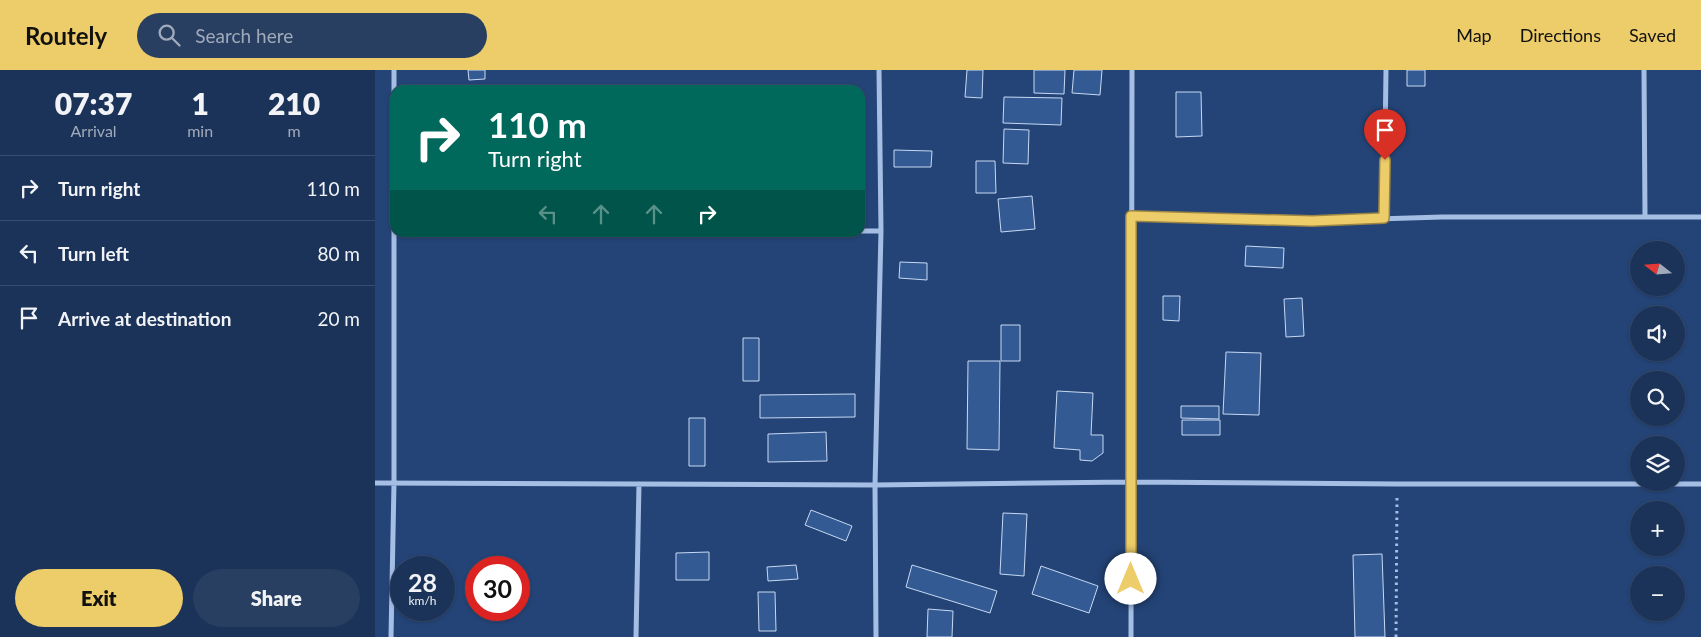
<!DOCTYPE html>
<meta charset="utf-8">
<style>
:root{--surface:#1b3359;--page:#283f62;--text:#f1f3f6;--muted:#a0aaba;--line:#394e6f;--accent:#edcd69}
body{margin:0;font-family:Lato,sans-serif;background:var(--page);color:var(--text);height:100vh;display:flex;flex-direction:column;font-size:19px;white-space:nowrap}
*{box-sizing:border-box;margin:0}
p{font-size:16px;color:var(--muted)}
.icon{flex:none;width:28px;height:28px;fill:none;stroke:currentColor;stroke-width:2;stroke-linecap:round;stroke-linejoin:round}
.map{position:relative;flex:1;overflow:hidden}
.panel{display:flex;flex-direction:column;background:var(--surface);width:375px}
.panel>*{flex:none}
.top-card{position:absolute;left:15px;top:15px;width:475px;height:152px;border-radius:15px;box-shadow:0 1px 4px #0004,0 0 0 1px var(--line);background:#00695c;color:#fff;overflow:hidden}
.needle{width:32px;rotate:287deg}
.controls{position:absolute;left:1255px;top:171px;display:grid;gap:10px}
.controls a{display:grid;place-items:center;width:55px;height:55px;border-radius:50%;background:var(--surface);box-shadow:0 1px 4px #0004,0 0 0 1px var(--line);font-size:25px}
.speed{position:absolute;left:15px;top:486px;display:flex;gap:10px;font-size:25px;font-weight:700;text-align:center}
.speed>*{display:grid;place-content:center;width:65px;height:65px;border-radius:50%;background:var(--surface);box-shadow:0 1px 4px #0004,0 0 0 1px var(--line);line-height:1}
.speed small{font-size:12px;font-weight:400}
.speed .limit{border:8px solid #d22;background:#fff;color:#111}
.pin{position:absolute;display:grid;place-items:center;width:42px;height:42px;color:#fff;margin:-51px -21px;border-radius:50% 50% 50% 0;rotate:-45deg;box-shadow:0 0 5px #0007}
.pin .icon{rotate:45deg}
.me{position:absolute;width:55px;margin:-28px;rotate:0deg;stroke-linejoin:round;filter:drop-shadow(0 0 4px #0008)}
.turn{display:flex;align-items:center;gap:18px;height:105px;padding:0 15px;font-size:22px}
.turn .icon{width:65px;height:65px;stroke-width:2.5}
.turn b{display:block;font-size:35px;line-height:42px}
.lanes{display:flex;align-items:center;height:48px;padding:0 15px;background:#0003;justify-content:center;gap:25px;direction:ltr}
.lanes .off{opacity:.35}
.eta{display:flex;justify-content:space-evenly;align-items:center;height:85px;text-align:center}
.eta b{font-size:30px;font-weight:800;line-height:35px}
.button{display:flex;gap:10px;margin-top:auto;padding:10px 15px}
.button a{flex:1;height:58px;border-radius:30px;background:var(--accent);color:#111;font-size:20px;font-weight:800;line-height:58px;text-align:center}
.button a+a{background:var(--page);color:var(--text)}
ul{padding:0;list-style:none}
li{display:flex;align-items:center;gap:15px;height:65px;padding:0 15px;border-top:1px solid var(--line)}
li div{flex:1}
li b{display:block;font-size:19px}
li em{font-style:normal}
header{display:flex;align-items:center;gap:30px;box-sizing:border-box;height:70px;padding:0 25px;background:var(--accent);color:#111}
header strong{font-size:24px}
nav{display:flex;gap:28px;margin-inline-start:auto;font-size:18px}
.search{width:350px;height:45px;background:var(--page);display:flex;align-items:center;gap:12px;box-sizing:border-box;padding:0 18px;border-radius:28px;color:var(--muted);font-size:19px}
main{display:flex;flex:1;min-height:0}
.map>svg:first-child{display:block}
</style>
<header>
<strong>Routely</strong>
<div class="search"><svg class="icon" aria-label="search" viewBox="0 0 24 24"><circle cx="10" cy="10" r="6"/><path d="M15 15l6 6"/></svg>Search here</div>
<nav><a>Map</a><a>Directions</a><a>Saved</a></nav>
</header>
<main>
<section class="panel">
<div class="eta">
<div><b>07:37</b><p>Arrival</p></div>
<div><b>1</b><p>min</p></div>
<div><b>210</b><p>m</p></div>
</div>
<ul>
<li><svg class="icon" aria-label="right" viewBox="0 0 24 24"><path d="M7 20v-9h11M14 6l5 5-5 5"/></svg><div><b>Turn right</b></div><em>110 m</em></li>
<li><svg class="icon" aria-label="left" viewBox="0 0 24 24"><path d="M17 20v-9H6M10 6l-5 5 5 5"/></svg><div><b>Turn left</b></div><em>80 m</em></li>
<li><svg class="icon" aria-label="arrive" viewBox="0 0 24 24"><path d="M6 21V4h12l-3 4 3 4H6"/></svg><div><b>Arrive at destination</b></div><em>20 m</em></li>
</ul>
<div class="button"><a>Exit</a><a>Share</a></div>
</section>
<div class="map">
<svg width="1326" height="567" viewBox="0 0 1326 567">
<rect width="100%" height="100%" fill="#244477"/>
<path fill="#345a94" stroke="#c7d9f3" d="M93 0H110V9L94 10Z
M592 0H608L607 28 590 27Z
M659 0H690L689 24 659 23Z
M699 0H727L725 25 697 23Z
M1032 0H1050V16H1032Z
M801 22H826L827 66 801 67Z
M629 27 687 28 686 55 628 53Z
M629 59 654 60 653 94 628 93Z
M519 80 557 81 556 97H519Z
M601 91H620L621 123H601Z
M657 126 660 159 626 162 623 129Z
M871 176 909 178 908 198 870 196Z
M525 192 552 193V210L524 208Z
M788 226H805L804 251 788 250Z
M927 228 929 266 911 267 909 229Z
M626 255H645V291H626Z
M368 268H384V311H368Z
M851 282 886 283 884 345 848 344Z
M593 291H625L624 380 592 379Z
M682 321 718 323 716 365H728V383L717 391 705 390V380L679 378Z
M480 324V347L385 348V325Z
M806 336H844V349L806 348Z
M314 348H330V396H314Z
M807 350H845V365H807Z
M451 362 452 391 393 392V364Z
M436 440 477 456 471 471 430 455Z
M628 443 652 444 649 506 625 504Z
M334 482V510H301V483Z
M1007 484 1010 567H980L978 485Z
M421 495 423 509 393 511 392 497Z
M537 495 622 521 615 543 531 517Z
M666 496 723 516 714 543 657 524Z
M383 522H400L401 561H384Z
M553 539 578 541 577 567H552Z"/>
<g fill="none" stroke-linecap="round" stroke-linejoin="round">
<path stroke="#a5bee3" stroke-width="3" stroke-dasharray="2.5 4" stroke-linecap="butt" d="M1021 567 1022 427"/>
<path stroke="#a5bee3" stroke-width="5" d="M1269 0 1270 146
M756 146 937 151 1067 147H1326
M1009 148 1011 0
M485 161H506
M0 413 500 415 756 412 1022 414H1326
M16 567 19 413V0
M261 567 264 414
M501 567 500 415 506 161 504 0
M756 567 757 0"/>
</g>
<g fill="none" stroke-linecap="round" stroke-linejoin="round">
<defs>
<path id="route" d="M756 509V146L937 151 1009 148 1010 90"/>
</defs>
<use href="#route" stroke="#9a8544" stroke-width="12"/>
<use href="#route" stroke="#edcd69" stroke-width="9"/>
</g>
</svg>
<div class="controls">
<a><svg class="needle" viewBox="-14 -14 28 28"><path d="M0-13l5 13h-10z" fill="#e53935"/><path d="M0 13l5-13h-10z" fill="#a0aaba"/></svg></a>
<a><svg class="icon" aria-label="sound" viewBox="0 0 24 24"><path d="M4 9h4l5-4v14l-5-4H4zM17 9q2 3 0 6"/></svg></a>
<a><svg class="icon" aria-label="search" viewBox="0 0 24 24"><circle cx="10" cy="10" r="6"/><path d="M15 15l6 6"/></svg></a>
<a><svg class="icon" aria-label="layers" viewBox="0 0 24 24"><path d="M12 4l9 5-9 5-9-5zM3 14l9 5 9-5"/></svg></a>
<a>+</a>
<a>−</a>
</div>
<div class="speed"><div>28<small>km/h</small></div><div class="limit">30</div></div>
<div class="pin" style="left:1010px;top:90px;background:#d93025"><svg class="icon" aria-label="arrive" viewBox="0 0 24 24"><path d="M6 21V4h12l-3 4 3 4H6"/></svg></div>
<svg class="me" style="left:756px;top:509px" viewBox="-20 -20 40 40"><circle r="19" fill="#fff"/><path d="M0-13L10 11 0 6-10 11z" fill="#edcd69"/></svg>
<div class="top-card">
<div class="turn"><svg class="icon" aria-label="right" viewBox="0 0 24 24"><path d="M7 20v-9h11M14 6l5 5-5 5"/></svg><div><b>110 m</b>Turn right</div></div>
<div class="lanes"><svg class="icon off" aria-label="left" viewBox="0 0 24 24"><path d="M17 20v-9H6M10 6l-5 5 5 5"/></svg><svg class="icon off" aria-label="ahead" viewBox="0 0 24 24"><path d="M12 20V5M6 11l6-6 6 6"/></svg><svg class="icon off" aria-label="ahead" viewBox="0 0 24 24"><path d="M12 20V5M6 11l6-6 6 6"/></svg><svg class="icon" aria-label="right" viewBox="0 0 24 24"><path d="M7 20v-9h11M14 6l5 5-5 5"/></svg></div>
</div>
</div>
</main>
